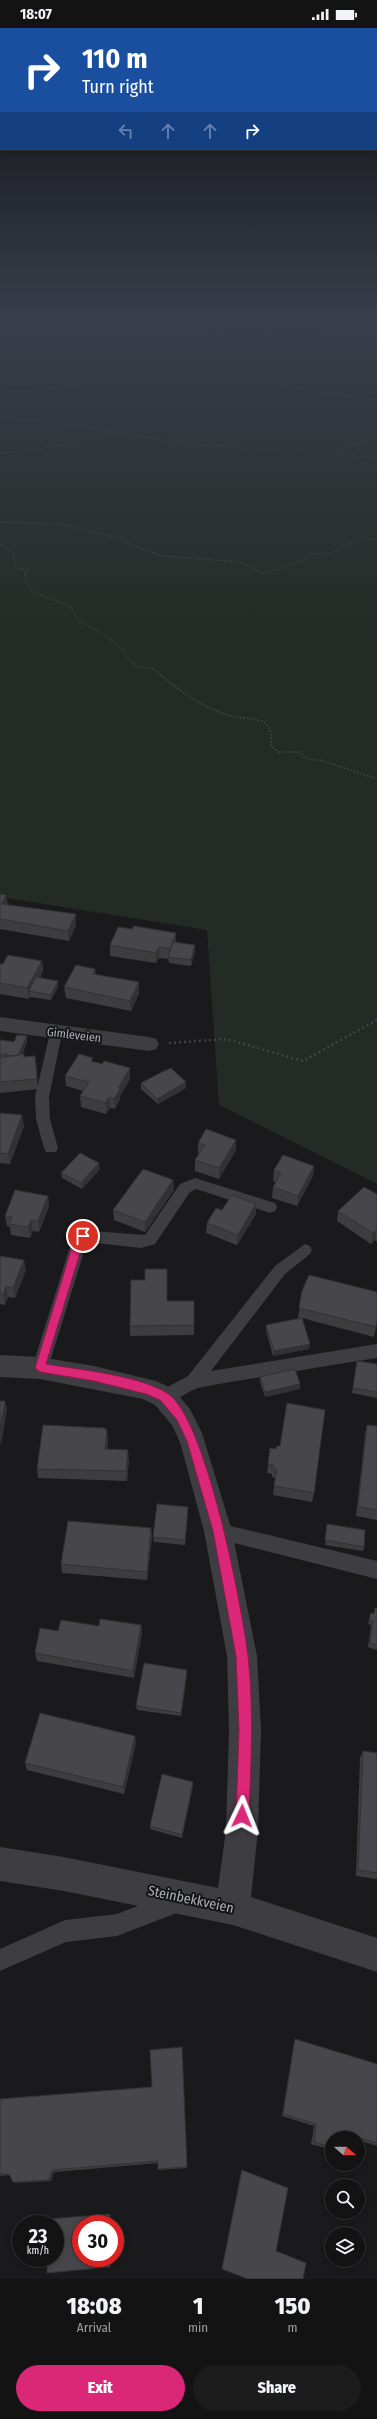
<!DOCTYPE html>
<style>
:root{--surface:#141314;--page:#1d1c1d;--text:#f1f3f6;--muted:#9d9ea0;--line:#333234;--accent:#db2777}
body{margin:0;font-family:"Fira Sans Condensed",sans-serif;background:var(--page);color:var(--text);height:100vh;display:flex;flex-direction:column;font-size:15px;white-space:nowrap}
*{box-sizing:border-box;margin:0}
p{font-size:13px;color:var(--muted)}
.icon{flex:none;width:22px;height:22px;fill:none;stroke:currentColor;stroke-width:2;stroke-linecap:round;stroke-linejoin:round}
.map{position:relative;height:2251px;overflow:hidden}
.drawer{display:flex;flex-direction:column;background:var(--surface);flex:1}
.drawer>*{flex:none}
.hud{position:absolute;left:0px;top:0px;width:377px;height:122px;box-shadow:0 2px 6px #0003,0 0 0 1px var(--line);background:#1a4fa0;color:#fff;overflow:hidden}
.needle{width:26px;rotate:111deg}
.fabs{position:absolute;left:325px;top:2103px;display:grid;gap:8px}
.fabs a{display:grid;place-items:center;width:40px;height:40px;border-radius:50%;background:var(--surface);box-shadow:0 2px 6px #0003,0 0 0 1px var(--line);font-size:20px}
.speed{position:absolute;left:12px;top:2187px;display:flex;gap:8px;font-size:20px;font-weight:700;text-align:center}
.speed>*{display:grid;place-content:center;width:52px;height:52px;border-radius:50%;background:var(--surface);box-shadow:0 2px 6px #0003,0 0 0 1px var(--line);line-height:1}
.speed small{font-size:10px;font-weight:400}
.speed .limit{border:6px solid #d22;background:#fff;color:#111}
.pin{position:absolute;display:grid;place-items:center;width:34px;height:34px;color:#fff;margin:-17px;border:2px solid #fff;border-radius:50%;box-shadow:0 1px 4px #0007}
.me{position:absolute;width:44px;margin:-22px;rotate:2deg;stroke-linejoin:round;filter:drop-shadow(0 0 3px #0008)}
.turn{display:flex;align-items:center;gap:14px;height:84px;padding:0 16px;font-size:18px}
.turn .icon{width:52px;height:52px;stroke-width:2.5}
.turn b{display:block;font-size:28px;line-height:34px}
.lanes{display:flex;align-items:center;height:38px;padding:0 16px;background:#0003;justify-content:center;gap:20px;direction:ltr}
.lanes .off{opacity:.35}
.eta{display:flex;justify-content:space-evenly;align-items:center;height:68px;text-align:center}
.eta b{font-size:24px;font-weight:800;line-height:28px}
.primary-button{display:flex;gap:8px;margin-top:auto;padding:8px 16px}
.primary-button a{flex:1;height:46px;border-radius:24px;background:var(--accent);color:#fff;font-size:16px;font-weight:800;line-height:46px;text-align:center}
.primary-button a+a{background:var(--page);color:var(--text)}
.status{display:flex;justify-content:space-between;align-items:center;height:28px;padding:0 20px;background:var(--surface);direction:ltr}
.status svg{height:11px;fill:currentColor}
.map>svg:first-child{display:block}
</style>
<div class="status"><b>18:07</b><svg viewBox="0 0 49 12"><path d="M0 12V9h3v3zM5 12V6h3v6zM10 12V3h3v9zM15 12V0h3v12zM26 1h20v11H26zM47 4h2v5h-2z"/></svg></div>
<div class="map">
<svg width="377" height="2251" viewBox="0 0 377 2251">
<rect width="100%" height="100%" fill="#1a191b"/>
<path fill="#242b25" d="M0 290H377V1156L219 1077 207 902 0 869Z"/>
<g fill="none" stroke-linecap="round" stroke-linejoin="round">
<path stroke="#414247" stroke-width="1" stroke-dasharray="1 1.5" stroke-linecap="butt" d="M294 297 291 294 300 290
M287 299 300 309 284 327 289 339 298 343 330 349
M241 300 273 304
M292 302 337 298H377
M300 309 338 330 361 332 369 337 356 342 377 346
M143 315 193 304 239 303
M239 318 243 314 262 310 280 301 318 290
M225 341C236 326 247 309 237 290
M272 353 334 350 377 356
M0 364 35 363 182 341H225L289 359 377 372
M0 371 5 378 0 380
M0 390 35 392 185 415 241 420H285L311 425H334L377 431
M335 424 377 409
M0 425 30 423 118 404"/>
<path stroke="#414247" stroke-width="1.5" stroke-dasharray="1 1.5" stroke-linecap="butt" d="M0 494 60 496 121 510 124 514 162 528 240 534 264 546 302 533 312 526 332 525 360 509 377 512
M0 517 13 524 16 540 28 542 24 546 31 563 71 579 78 593 105 607 124 622 127 630 136 638 154 641 162 648"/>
<path stroke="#414247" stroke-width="2" stroke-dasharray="1.5 2" stroke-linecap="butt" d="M161 647C181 664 201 678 227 687 237 691 258 689 265 695 272 700 271 710 271 718L278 724H300L305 730 323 733 377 751"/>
<path stroke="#414247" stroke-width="2.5" stroke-dasharray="2 3" stroke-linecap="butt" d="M169 1015 226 1011 303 1033 377 992"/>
<path fill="#3d3d42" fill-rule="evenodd" d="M56 1001 62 1005 49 1069 50 1091 58 1120 56 1124H46L44 1120 36 1091 35 1069 50 1005Z
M195 1150 275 1175 277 1179 275 1183 270 1185 196 1161 190 1164 155 1216 141 1220 87 1214 48 1340 46 1345 40 1347 34 1345 32 1340 69 1222 81 1196 86 1194 91 1196 93 1200 92 1203 145 1207 180 1156Z
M305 1216 310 1218 312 1222 310 1226 285 1246 211 1343 377 1316V1330C319 1339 261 1349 202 1359 188 1361 173 1379 158 1374L156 1369 158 1364 188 1348 275 1238Z
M218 1495 377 1533V1551L218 1511 212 1509 209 1503 212 1497Z
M174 1864 182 1867 185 1875 182 1883 117 1908 66 1914 0 1943V1921L65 1892 117 1886Z"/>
<path fill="#3d3d42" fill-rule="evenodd" d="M0 989 149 1009 156 1011 159 1016 156 1021 149 1023 0 1003Z
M0 1327 40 1329 94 1338 156 1353 173 1361 190 1381 202 1405 232 1503 257 1628 261 1702 258 1802 251 1869 377 1910V1944L233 1897 64 1863 0 1853V1819L64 1829 218 1860 226 1802 229 1702 227 1628 204 1503 180 1414 172 1397 155 1377 143 1371 40 1351 0 1349Z"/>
</g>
<path fill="#3d3d40" d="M0 866 6 867 8 877 76 886V897L69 913 0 901Z
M176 915 195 917V923L191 938 169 935 168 931 159 930 156 935 110 928V917Z
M42 933 43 943 40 950 58 959 51 972 30 969 29 971 0 966V936H3Z
M95 941 96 946 139 965 131 983 66 970 64 959Z
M0 1012 27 1014 22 1027 24 1029 35 1028 38 1061 0 1065Z
M93 1033 102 1036 130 1040V1051L120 1068V1071L115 1081 110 1080 106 1086 81 1079 80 1068 83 1063 66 1058 65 1048Z
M141 1055 186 1060 158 1076 141 1061Z
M0 1085 24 1098 10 1136 0 1135Z
M198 1115 236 1122 219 1151 195 1143V1132L199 1126H198Z
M314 1138 313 1148 297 1178 272 1170 273 1159 276 1154 273 1153 274 1142Z
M100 1141 82 1161 62 1150 61 1145Z
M173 1152 174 1162 145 1204 114 1192 113 1182Z
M377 1166V1214L375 1212 371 1216 337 1193 338 1183Z
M48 1168 49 1178 39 1204 33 1203 30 1210 11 1207 10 1199 7 1198 5 1188Z
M222 1182 256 1186 237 1217 206 1205 207 1195Z
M0 1228 26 1242 15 1270 8 1269 5 1277 0 1276Z
M302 1263 377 1294 374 1309 302 1290 310 1316 309 1321 273 1328 266 1302V1297L301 1290H298Z
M167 1273H194V1307L130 1308V1298Z
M377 1336V1370L352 1365 356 1338Z
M260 1349 300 1361 265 1369 260 1354Z
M367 1397 377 1398V1492L356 1488 365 1406Z
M108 1412 107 1421 129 1432 127 1453 38 1450 37 1441Z
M270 1420 314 1465 312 1474 273 1467 275 1450 272 1449V1446L267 1445Z
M188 1484 185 1517 154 1514 153 1509Z
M327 1496 364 1519 363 1523 325 1517Z
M151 1500 152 1508 147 1552 62 1545 61 1536Z
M375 1580H377V1622L368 1619 371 1597 368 1596 371 1585 374 1586Z
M141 1597 142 1605 134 1650 37 1633 35 1625 58 1603 99 1598Z
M187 1642V1646L181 1688 137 1682 136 1678Z
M136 1715 124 1766 27 1742 25 1735Z
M363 1723 377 1725V1851L356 1848 360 1730Z
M193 1758 182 1810 150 1801V1798Z
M295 2011 377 2036V2118L358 2112V2110H351L342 2107 332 2110V2122L311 2116 314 2098 282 2088 294 2015Z
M182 2019 187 2140 158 2142V2135L54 2144 51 2153 15 2155 13 2154 10 2147 0 2148V2071L152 2059Z
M242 2142 248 2251 222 2240 241 2144Z"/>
<path fill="#323234" d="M6 867 8 878 2 876Z
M76 886V897L69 913 68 903Z
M176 905V916L170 929V921Z
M195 917V923L191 938V932Z
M159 919V930L156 935V925Z
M42 933 43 943 33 963H29L30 969 29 971 27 960Z
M95 941 96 951 93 946Z
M58 953V959L51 972V967Z
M139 954V965L131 983 130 973Z
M27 1008V1014L18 1034V1028Z
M35 1028 37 1038 38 1061 37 1051Z
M130 1040V1051L120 1068V1071L115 1081 114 1071 118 1060Z
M186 1054V1060L158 1076 157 1071Z
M109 1069 110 1080 106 1086V1075Z
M22 1087 24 1098 10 1136 8 1126Z
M236 1112V1122L219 1151V1140Z
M99 1135 100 1141 82 1161 81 1155Z
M314 1138 313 1148 297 1178 298 1168Z
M173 1152 174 1162 145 1204V1194Z
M48 1168 49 1178 39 1204 38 1193Z
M256 1176V1186L237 1217 238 1207Z
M31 1192 33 1203 30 1210 28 1199Z
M377 1202 375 1212 371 1216 373 1205Z
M24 1232 26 1242 15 1270 13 1260Z
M6 1259 8 1269 5 1277 3 1267Z
M310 1316 309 1321 273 1328 274 1323Z
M300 1356V1361L265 1369V1364Z
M5 1373 7 1382 1 1417 0 1413V1402Z
M107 1402 108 1412 106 1431 105 1421Z
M128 1422 129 1432 127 1453 126 1443Z
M188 1479V1484L185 1517V1512Z
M151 1500 152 1508 147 1552V1544Z
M141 1597 142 1605 134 1650 133 1643Z
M187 1642V1646L181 1688V1685Z
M135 1708 136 1715 124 1766 123 1759Z
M193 1754V1758L182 1810V1807Z
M52 2142 54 2144 51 2153 49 2152Z"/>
<path fill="#47474b" stroke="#323234" d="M0 866 6 867 2 876 76 886 68 903 0 891Z
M134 898 176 905 170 921 159 919 156 925 110 917 118 899 132 901Z
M173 914 195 917 191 932 168 929Z
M8 927 42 933 27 960 0 955V936H3Z
M76 937 95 941 93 946 139 954 130 973 64 959Z
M36 949 58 953 51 967 29 963Z
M17 1007 27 1008 18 1027 15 1028 0 1026V1012L14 1014Z
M24 1026V1029L35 1028 37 1051 0 1054V1030Z
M79 1026 93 1030 91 1033 102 1036 104 1033 130 1040 118 1060 120 1061 114 1071 109 1069 106 1075 80 1068 89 1054 65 1048Z
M171 1040 186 1054 157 1071 141 1055 162 1044Z
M0 1085 22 1087 8 1126 0 1125Z
M206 1101 236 1112 219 1140 195 1132 205 1117 198 1115Z
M80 1125 99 1135 81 1155 61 1145Z
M283 1127 314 1138 298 1168 273 1159 281 1145 274 1142Z
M143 1141 173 1152 145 1194 113 1182Z
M364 1159 377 1166V1202L373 1205 338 1183Z
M15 1162 48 1168 38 1193 31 1192 28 1199 9 1196 12 1189 5 1188Z
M232 1167 256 1176 238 1207 207 1195 216 1180 222 1182Z
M0 1228 24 1232 13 1260 6 1259 3 1267 0 1266Z
M145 1241H167V1273H194V1297L130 1298 131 1252H145Z
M309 1247 377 1264V1293L376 1299 299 1280 302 1263Z
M302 1290 310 1316 274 1323 266 1297Z
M357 1333 377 1336V1364L353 1360Z
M295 1341 300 1356 265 1364 260 1349Z
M0 1373H5L0 1402Z
M287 1375 325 1382 314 1465 274 1458 277 1441 273 1440V1437L268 1436 270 1420 276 1421 277 1418H280Z
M43 1397 104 1400 107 1402 105 1421 128 1422 126 1443 37 1441Z
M367 1397 377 1398V1482L358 1479Z
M157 1476 188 1479 185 1512 153 1509Z
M68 1493 151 1500 147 1544 61 1536Z
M327 1496 365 1502 364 1519 325 1512Z
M375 1580H377V1617L370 1615 373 1593 369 1592 371 1585 374 1586Z
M100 1591 141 1597 133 1643 35 1625 40 1600 58 1603 61 1592 99 1598Z
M144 1635 187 1642 181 1685 136 1678Z
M40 1685 135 1708 123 1759 25 1735Z
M363 1723 377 1725V1845L358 1842Z
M162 1746 193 1754 182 1807 150 1798Z
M295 2011 377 2036V2115L342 2105 341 2110H332V2119L314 2114 316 2096 283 2086Z
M182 2019 187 2139 158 2141V2133L52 2142 49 2152 13 2154 9 2146H0V2071L152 2059 150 2022Z
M242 2142 288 2160 276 2223 306 2235 303 2251H248L222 2241Z
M110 2186V2196H81V2230H110V2239L47 2245V2230H55V2196H48V2191Z"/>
<linearGradient id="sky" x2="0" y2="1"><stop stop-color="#0e0e0f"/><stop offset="0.48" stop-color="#383e4a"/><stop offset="1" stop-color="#383e4a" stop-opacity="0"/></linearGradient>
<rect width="377" height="606" fill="url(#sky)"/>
<path fill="#db2777" stroke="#8e194d" d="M83 1204 87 1208 81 1222 46 1336C80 1342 138 1347 167 1365 206 1389 242 1579 248 1628 254 1681 251 1735 249 1788L247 1793 242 1795 238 1793 236 1788 239 1702 236 1628 213 1503 187 1413 177 1392 160 1372 146 1366 94 1353 40 1344 35 1340 71 1222 79 1205Z"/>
<g text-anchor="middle" stroke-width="4" stroke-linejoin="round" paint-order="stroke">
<g font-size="12" fill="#adb0ba" stroke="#151416">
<text transform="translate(74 1007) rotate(7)" y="4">Gimleveien</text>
</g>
<g font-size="14" fill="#adb0ba" stroke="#151416">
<text transform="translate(191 1871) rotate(12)" y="5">Steinbekkveien</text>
</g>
</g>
</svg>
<div class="fabs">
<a><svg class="needle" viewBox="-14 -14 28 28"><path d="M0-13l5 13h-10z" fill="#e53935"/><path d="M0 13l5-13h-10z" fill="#9d9ea0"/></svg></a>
<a><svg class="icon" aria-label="search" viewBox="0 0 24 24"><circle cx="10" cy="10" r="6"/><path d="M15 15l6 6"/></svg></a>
<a><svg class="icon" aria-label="layers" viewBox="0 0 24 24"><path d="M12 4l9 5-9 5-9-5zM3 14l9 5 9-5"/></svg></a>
</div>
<div class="speed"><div>23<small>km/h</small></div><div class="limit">30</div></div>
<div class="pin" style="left:83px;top:1208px;background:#d93025"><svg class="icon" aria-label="arrive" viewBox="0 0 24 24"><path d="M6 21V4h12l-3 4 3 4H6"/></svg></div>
<svg class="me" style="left:242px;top:1788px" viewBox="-20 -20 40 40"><path d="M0-17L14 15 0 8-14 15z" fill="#db2777" stroke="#fff" stroke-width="4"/></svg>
<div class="hud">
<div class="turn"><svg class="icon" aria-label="right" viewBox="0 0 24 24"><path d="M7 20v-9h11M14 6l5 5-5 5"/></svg><div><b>110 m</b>Turn right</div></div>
<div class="lanes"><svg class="icon off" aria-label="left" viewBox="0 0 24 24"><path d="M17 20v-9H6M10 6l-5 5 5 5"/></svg><svg class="icon off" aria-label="ahead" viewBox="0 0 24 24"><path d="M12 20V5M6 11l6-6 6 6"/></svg><svg class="icon off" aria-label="ahead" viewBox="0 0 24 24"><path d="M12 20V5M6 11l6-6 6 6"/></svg><svg class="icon" aria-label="right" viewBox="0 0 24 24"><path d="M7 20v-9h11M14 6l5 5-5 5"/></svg></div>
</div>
</div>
<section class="drawer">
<div class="eta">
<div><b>18:08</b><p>Arrival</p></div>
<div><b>1</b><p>min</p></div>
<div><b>150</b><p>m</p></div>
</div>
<div class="primary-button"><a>Exit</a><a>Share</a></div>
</section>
